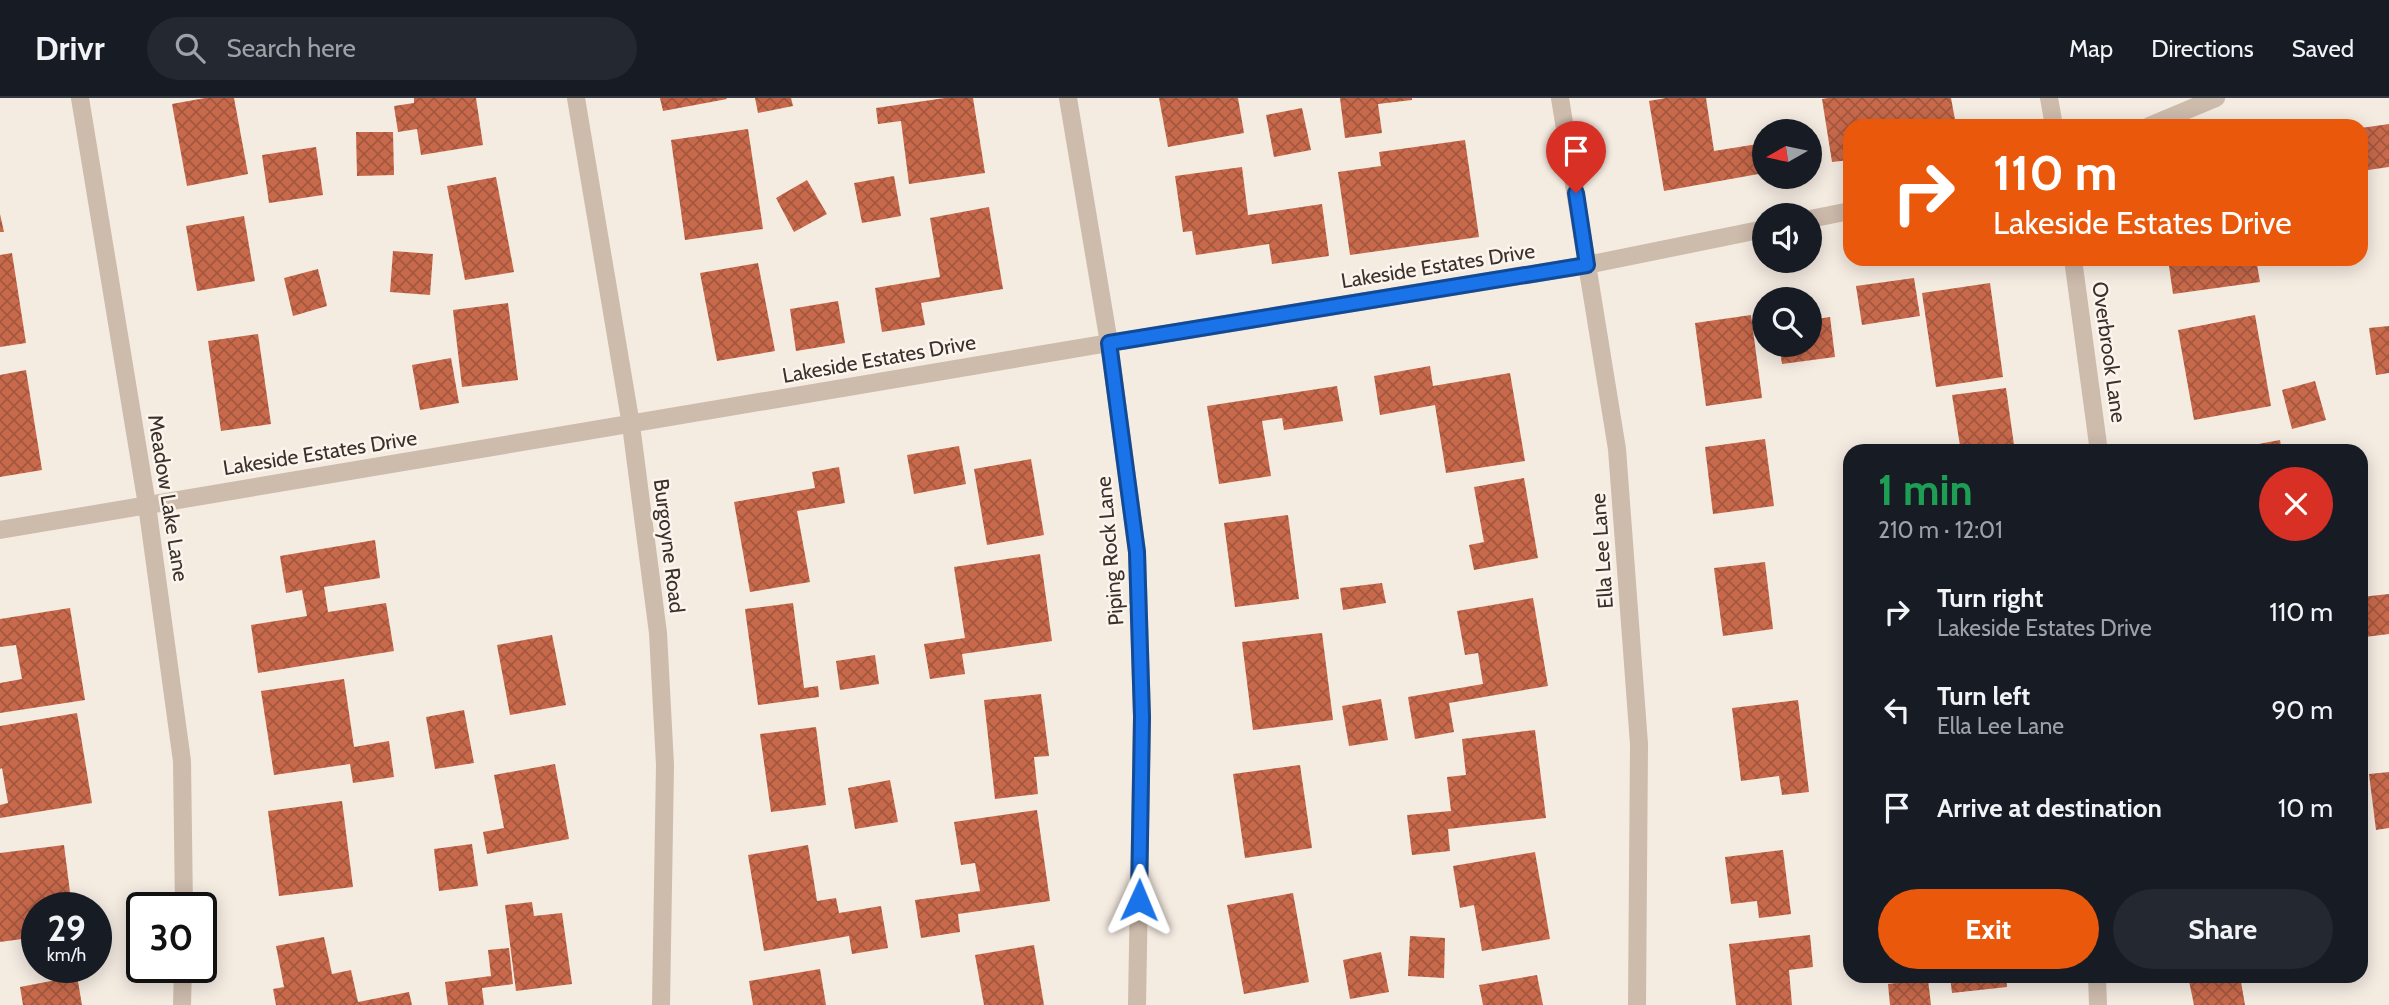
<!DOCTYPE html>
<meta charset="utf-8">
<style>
:root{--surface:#171b24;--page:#242831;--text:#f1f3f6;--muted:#9ea1a6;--line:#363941;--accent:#ea580c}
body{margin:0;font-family:Cabin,sans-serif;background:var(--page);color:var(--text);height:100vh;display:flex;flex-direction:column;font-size:26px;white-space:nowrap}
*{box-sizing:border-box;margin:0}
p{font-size:23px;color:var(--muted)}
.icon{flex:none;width:38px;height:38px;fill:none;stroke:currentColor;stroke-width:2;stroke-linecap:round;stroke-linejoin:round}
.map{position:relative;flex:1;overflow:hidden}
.sheet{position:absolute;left:1843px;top:346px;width:525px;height:539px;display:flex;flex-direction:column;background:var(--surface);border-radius:21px;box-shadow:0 4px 18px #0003}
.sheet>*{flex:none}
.guide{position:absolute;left:1843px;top:21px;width:525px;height:147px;border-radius:21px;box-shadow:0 4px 18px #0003;background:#ea580c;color:#fff;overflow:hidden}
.needle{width:46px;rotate:261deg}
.tools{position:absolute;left:1752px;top:21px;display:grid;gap:14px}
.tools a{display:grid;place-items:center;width:70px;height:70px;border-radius:50%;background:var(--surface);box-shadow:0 4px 18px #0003;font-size:35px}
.speed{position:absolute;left:21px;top:794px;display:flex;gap:14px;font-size:35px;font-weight:700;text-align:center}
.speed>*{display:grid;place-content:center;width:91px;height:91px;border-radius:50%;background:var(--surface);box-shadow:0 4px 18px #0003;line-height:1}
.speed small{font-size:18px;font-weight:400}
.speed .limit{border:4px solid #111;border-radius:10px;background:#fff;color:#111}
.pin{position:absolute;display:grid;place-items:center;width:60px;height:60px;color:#fff;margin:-72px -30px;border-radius:50% 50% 50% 0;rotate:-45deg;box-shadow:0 0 7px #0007}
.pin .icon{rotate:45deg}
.me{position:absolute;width:77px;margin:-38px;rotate:1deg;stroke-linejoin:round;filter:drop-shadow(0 0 5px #0008)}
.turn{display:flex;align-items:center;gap:24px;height:147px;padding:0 35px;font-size:32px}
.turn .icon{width:91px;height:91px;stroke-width:2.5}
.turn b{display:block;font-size:49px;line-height:60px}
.round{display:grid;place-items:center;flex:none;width:74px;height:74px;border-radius:37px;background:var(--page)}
.head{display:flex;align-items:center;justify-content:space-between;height:119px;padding:0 35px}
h1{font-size:42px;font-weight:700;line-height:52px;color:#1e9e55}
.cta{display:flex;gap:14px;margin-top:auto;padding:14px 35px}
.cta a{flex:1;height:80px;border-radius:42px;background:var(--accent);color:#fff;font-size:28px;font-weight:700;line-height:80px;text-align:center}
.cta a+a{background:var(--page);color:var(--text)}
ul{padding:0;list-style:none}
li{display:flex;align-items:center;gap:21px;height:98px;padding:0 35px}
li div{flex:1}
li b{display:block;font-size:26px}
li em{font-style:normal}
header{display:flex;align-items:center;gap:42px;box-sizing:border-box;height:98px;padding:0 35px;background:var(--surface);border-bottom:2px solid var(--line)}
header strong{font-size:33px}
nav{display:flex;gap:38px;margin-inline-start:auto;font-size:24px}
.search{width:490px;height:63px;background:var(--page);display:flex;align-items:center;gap:18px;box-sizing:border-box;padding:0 24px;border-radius:38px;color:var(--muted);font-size:26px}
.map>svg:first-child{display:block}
</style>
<header>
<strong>Drivr</strong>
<div class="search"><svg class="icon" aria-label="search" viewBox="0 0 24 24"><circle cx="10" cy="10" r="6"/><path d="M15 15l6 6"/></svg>Search here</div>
<nav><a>Map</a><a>Directions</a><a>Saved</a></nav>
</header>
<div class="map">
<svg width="2389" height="907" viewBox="0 0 2389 907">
<defs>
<pattern id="building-cross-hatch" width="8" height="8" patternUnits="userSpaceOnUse" patternTransform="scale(1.75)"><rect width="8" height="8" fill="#c8694b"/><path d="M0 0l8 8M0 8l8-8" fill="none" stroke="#a4573f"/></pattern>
</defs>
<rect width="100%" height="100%" fill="#f4ebe1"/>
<path fill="url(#building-cross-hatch)" d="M205 0H234L248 76 187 88 172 6Z
M414 0H476L483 47 421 57 417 31 398 34 394 8 414 5Z
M660 0H726L727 1 663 13Z
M755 0H791L793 8 758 15Z
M945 0H973L985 75 909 86 901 23 878 26 876 10Z
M1159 0H1238L1244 35 1168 49Z
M1340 0H1412V2L1378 6 1382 35 1345 40Z
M1666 0H1706L1714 53 1764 45V75L1664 93 1649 3Z
M1828 0H1951L1956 27 1850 28V62L1832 64 1822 1Z
M1302 10 1311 52 1274 59 1266 17Z
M2389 26V69L2361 73V30Z
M748 31 763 131 685 142 671 42Z
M356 34H393L394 77 357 78Z
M1465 42 1479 139 1350 157 1338 74 1381 68 1379 54Z
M316 49 323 97 269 105 262 57Z
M1242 69 1248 117 1322 106 1329 158 1272 166 1269 146 1196 157 1192 133 1183 134 1175 78Z
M894 78 901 118 862 125 854 85Z
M496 79 514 174 465 182 447 88Z
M807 82 827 116 794 134 776 100Z
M989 109 1003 191 921 205 925 227 882 234 875 190 940 179 930 120Z
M0 116 4 134H0Z
M244 118 255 183 197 193 186 128Z
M393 153 433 156 430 197 390 194Z
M12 155 26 245 0 249V157Z
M2168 161H2256L2260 184 2173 196Z
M758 165 775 253 717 263 700 175Z
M318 171 327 208 293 218 284 180Z
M1914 180 1920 218 1862 227 1856 188Z
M1990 185 2003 279 1936 289 1922 195Z
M838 203 845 245 796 253 790 211Z
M508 205 518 282 462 289 453 212Z
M1751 217 1762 300 1706 308 1695 225Z
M2255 217 2271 308 2194 322 2178 232Z
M1830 219 1835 259 1782 266 1779 247H1810V222Z
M2389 228V275L2376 277 2369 230Z
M258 236 271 326 221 333 208 243Z
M451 260 459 305 420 312 412 267Z
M1430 268 1433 288 1510 275 1525 363 1446 375 1435 307 1380 317 1374 278Z
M26 272 42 372 0 379V277Z
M2315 283 2326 322 2292 331 2282 292Z
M1337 288 1343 323 1284 332 1282 320 1262 323 1271 378 1219 386 1207 308Z
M2006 290 2015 354H1961L1952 297Z
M1765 341 1774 408 1713 416 1705 349Z
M2280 342 2282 354H2226V352Z
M959 348 966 386 914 396 907 357Z
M1031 361 1044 437 987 447 974 371Z
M839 369 845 405 797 413 810 484 750 494 734 404 815 390 812 374Z
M1524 380 1538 460 1474 472 1469 447 1484 444 1474 389Z
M1288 417 1299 501 1235 509 1224 425Z
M375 442 380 480 324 489 328 514 386 505 394 553 258 575 251 527 307 518 302 492 286 495 280 458Z
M1040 456 1052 543 962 556 965 576 930 581 924 546 965 540 954 469Z
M1765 464 1773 531 1723 538 1714 470Z
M1382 485 1386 505 1343 512 1340 490Z
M2389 496V536L2365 539 2361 499Z
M1533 500 1548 588 1449 605 1454 634 1415 641 1408 599 1483 586 1478 555 1465 557 1457 513Z
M793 505 804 590 818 588 819 599 758 607 745 511Z
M70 510 85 602 0 615V585L22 581 16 547 0 549V521Z
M1322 535 1333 622 1253 632 1242 544Z
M552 537 566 607 510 617 497 547Z
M875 557 879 586 840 592 836 563Z
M344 581 354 649 389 643 394 679 353 685 350 666 274 677 261 593Z
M1041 596 1049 658 1034 659 1038 696 995 701 984 602Z
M1381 601 1388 642 1349 648 1342 608Z
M1798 602 1809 694 1782 697 1779 678 1741 683 1732 610Z
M464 612 474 665 435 671 426 619Z
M77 615 92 705 0 720V707L8 705 2 670 0 671V628Z
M816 629 826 707 771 714 760 636Z
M1535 632 1546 720 1448 731 1450 753 1412 757 1407 717 1451 713 1447 679 1466 677 1462 641Z
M555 666 569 741 487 756 483 734 504 730 494 677Z
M1300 667 1312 750 1245 760 1233 676Z
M2389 674V730L2376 732 2369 676Z
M890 682 898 724 855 731 848 690Z
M342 703 353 789 279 798 268 713Z
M1037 712 1050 803 958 816 960 834 921 840 915 802 980 793 975 765 961 767 954 724Z
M472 746 478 788 439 793 434 751Z
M64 747 72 810H37V839L0 844V755Z
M808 747 817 803 836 800 839 815 881 808 888 850 852 856 849 838 764 853 748 757Z
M1783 752 1791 816 1759 820 1757 803 1731 806 1725 759Z
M1535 754 1550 841 1482 853 1474 807 1460 810 1453 768Z
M1293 795 1309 884 1244 896 1227 807Z
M532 804 534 818 562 815 572 886 516 893 505 807Z
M1810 837 1813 869 1789 872 1792 907H1736L1729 846Z
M1410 838 1445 840 1444 880 1408 878Z
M324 839 332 876 351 872 358 904 409 894 412 907H276L273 891 284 889 276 848Z
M1034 847 1044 907H984L975 857Z
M509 850 513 886 482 890 484 907H448L445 884 491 878 488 852Z
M1381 854 1389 894 1350 901 1343 862Z
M820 871 826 907H753L749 883Z
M1537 877 1543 907H1483L1479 887Z
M77 878 82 907H23L20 889Z
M1950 878H2006L2007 889 1952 895Z
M2212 878H2240L2245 907H2194L2189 883Z
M1928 881 1931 907H1890L1888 886Z"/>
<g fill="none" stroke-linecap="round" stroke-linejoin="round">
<path stroke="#cdbbac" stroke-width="18" d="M80 0 147 407 182 663 184 810
M576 0 631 327 658 535 665 667 661 907
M1068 0 1109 245 1137 454 1142 619 1137 907
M1560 0 1617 351 1639 646 1637 907
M2049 0 2054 28
M2149 28 2216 0
M1810 121 1850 113
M2073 161 2099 354
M0 432 1109 245 1587 167 1764 131
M2097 878 2098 907
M182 907 183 870"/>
</g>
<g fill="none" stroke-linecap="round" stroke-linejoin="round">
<defs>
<path id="route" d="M1139 802 1142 619 1137 454 1109 245 1587 167 1576 95"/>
</defs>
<use href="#route" stroke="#114b97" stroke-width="18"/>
<use href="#route" stroke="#1a73e8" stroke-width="12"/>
</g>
<g text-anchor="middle" stroke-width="5" stroke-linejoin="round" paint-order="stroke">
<g font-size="21" fill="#3b302b" stroke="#fbf5ee">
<text transform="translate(1438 168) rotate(-9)" y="7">Lakeside Estates Drive</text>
<text transform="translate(2109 254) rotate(82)" y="7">Overbrook Lane</text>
<text transform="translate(879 261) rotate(-10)" y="7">Lakeside Estates Drive</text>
<text transform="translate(320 355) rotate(-9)" y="7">Lakeside Estates Drive</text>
<text transform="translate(168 400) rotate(81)" y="7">Meadow Lake Lane</text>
<text transform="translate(669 448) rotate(83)" y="7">Burgoyne Road</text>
<text transform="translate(1110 453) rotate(-95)" y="7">Piping Rock Lane</text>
<text transform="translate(1602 453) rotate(-94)" y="7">Ella Lee Lane</text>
</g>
</g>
</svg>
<div class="tools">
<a><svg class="needle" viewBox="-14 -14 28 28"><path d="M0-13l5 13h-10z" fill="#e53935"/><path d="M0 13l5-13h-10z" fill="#9ea1a6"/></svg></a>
<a><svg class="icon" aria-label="sound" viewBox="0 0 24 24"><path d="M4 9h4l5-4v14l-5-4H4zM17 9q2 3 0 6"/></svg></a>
<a><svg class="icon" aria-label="search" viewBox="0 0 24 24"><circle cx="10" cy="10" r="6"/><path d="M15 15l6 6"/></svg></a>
</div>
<div class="speed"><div>29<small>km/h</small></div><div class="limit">30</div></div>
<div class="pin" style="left:1576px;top:95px;background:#d93025"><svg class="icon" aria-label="arrive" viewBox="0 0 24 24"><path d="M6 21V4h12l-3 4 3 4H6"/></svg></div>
<svg class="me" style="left:1139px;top:802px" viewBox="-20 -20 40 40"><path d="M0-17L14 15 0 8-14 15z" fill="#1a73e8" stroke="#fff" stroke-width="4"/></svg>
<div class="guide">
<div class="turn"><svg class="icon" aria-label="right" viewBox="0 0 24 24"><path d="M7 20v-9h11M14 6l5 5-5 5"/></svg><div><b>110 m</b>Lakeside Estates Drive</div></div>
</div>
<section class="sheet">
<div class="head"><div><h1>1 min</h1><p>210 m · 12:01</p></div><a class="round" style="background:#d93025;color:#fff"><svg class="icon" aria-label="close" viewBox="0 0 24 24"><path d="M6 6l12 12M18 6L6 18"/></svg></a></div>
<ul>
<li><svg class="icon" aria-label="right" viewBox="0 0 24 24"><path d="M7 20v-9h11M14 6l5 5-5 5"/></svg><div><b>Turn right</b><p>Lakeside Estates Drive</p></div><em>110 m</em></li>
<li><svg class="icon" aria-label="left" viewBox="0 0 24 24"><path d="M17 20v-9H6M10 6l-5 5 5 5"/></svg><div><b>Turn left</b><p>Ella Lee Lane</p></div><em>90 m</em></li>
<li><svg class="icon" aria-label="arrive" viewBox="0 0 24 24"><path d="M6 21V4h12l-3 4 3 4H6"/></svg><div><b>Arrive at destination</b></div><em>10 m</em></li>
</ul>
<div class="cta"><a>Exit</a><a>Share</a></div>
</section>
</div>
